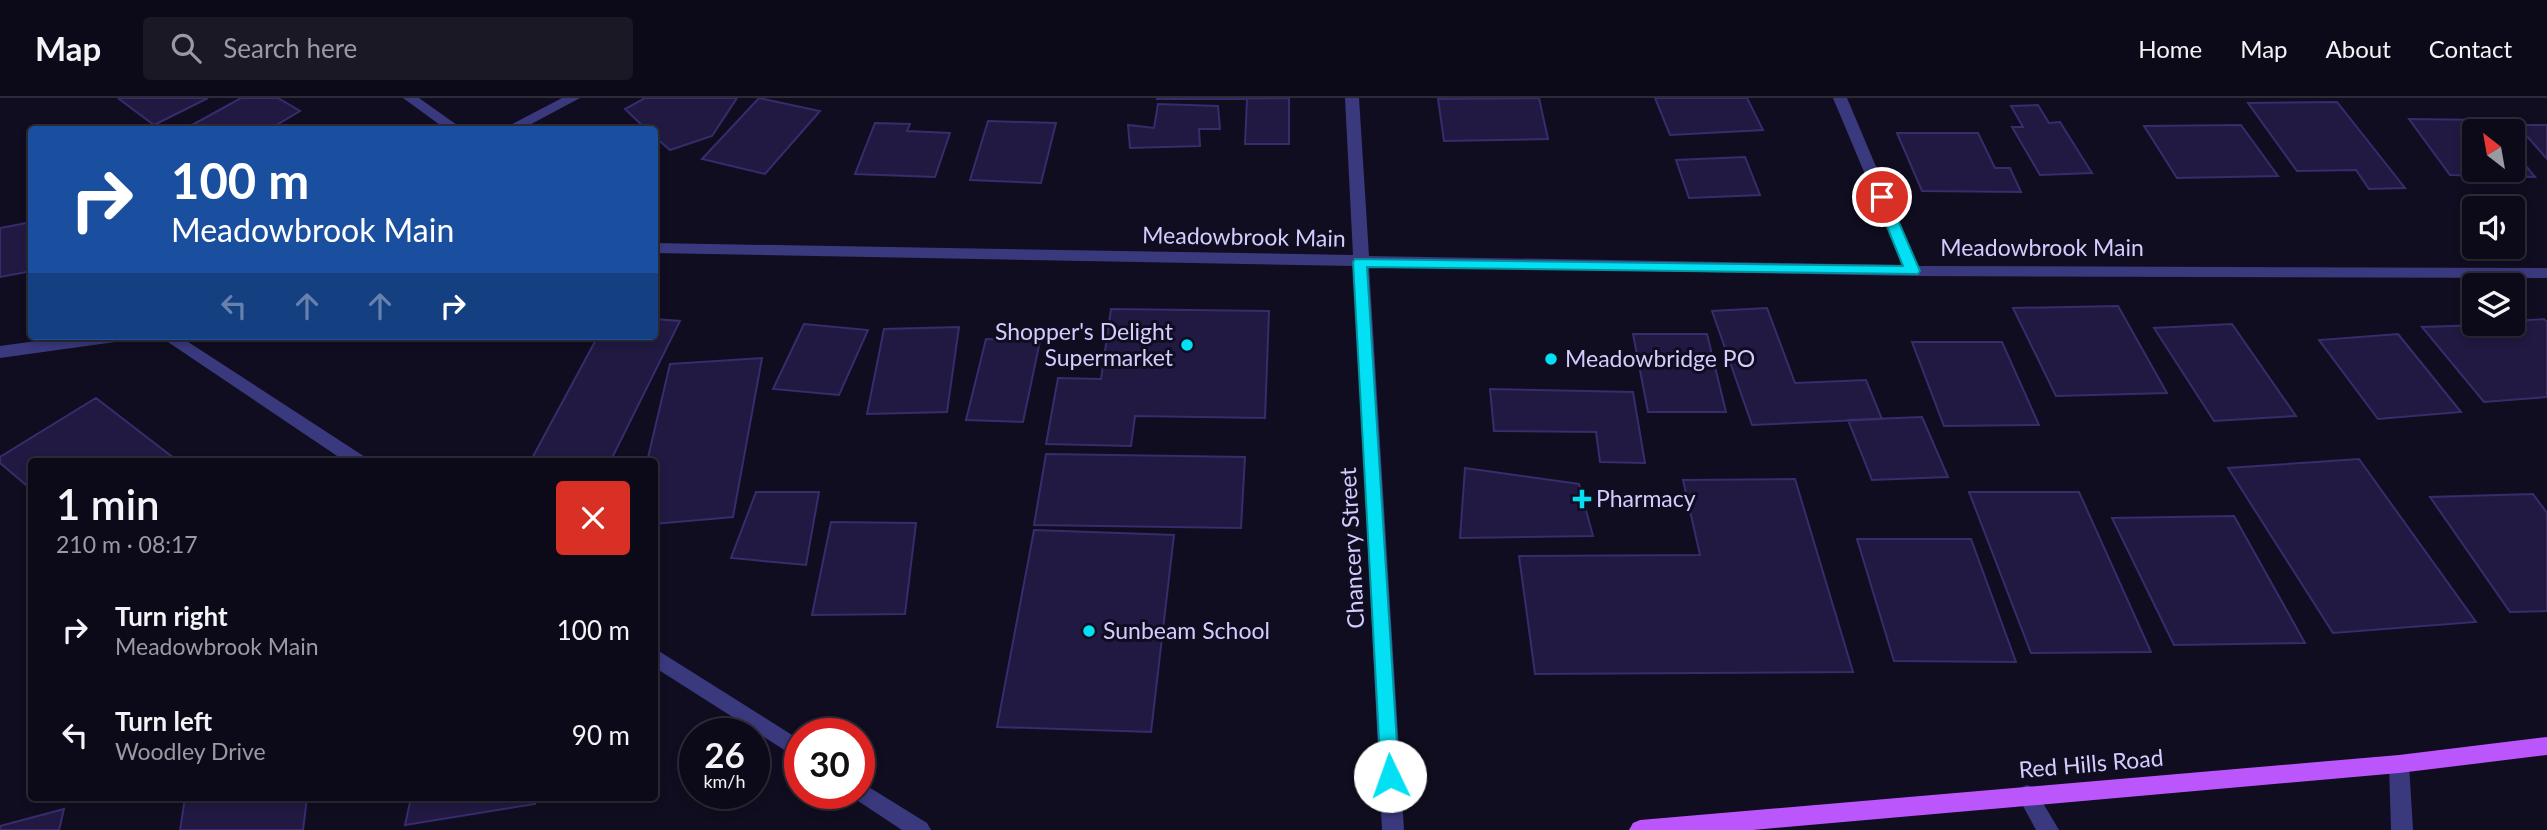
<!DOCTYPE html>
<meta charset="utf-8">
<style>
:root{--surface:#0c0a18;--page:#1a1825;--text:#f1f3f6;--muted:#9a9aa2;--line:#2c2b37}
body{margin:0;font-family:Lato,sans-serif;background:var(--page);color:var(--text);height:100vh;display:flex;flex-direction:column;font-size:26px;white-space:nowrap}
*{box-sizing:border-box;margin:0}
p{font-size:23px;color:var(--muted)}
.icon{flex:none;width:38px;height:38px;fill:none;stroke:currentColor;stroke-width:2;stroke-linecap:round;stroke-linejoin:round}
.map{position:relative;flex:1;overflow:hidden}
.panel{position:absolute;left:28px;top:360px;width:630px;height:343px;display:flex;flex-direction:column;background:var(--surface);border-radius:7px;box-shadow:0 4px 10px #0003,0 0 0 2px var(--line)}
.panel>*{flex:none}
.hud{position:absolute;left:28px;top:28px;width:630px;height:214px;border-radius:7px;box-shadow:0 4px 10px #0003,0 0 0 2px var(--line);background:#1a4fa0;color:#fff;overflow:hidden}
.needle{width:46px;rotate:329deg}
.fabs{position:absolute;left:2462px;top:21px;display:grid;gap:14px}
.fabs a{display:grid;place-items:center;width:63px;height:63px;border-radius:7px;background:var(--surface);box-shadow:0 4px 10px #0003,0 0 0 2px var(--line);font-size:35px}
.speed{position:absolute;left:679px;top:620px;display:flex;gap:14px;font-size:35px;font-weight:700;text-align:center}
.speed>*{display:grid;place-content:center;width:91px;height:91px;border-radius:50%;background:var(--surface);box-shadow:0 4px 10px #0003,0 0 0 2px var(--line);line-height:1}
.speed small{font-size:18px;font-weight:400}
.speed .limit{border:10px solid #d22;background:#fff;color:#111}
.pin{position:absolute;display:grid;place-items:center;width:60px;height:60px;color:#fff;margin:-30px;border:4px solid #fff;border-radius:50%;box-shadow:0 2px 7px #0007}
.me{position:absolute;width:77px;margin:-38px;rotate:357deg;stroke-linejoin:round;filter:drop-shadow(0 0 5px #0008)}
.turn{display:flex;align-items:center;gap:24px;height:147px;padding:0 28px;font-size:32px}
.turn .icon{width:91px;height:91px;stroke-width:2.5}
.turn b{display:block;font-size:49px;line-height:60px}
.lanes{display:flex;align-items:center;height:66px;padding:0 28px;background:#0003;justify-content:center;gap:35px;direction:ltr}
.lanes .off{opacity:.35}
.round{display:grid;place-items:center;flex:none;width:74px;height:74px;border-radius:7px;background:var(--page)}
.head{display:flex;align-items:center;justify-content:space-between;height:119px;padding:0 28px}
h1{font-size:42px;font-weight:600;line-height:52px}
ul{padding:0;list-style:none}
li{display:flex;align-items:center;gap:21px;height:105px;padding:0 28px}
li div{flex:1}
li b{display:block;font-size:26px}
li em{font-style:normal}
header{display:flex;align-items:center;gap:42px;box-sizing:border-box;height:98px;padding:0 35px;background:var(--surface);border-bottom:2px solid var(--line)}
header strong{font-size:33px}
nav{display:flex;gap:38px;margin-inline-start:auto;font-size:24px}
.search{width:490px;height:63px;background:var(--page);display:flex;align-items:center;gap:18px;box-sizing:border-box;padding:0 24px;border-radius:7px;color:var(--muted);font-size:26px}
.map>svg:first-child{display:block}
</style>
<header>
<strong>Map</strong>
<div class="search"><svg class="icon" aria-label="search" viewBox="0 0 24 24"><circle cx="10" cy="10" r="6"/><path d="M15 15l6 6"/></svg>Search here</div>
<nav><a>Home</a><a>Map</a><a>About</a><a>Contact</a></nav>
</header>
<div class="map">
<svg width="2547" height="732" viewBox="0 0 2547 732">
<rect width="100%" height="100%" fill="#100d20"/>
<path fill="#211941" stroke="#372c6c" stroke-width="2" d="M208 0 154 27 119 1 121 0Z
M241 0H278L300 13 268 32H183Z
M645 0H737L712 38 670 52 654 38V32H647L625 11Z
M759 0 820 13 765 76 702 61Z
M1289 0V46H1245L1247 1H1156Z
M1539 0 1548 41 1444 43 1438 1Z
M1655 0H1747L1763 32 1670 37Z
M2337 4 2405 90 2369 91 2356 72 2297 73 2248 5Z
M1158 6 1218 8 1220 31H1199L1200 48 1130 50 1128 27 1154 30Z
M2038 7 2049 25 2060 24 2092 75 2040 77 2012 29H2023L2011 8Z
M2409 21 2489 22 2498 33H2474V72H2513V52L2535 79 2450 77Z
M988 23 1056 25 1041 85 970 82Z
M875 25 910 26 907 33 950 35 935 79 855 76Z
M2241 27 2278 78 2177 80 2144 28Z
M2517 27H2547V61Z
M1897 35H1978L1995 70H2010L2021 94 1922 93Z
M1745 59 1760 97 1689 100 1676 62Z
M32 124V173L0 179V130Z
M2118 208 2167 295 2056 298 2013 210Z
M1767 210 1795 285 1866 282 1882 321 1752 327 1712 213Z
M1111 211 1269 213 1265 320 1135 318 1131 348 1046 346 1058 280 1101 281Z
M654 221 680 223 610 364H530L598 238H654Z
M2544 221 2547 224V299L2484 304 2422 229 2513 226V223Z
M804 226 868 232 839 297 773 291Z
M2232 226 2296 318 2214 323 2154 230Z
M959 229 947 314 867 316 884 231Z
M1633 236H1707L1726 314H1648Z
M2398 236 2461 314 2378 321 2319 242Z
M986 241 1040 243 1023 324 966 322Z
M1912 244H2002L2039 327 1944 328Z
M762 260 733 419 654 426V364H647L670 266Z
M1490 291 1633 294 1645 365 1600 364 1596 334 1494 333Z
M96 300 179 364H32V392L0 365V359Z
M1922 319 1948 379 1872 382 1848 322Z
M1046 356 1245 359 1241 430 1034 427Z
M2359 361 2476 524 2333 535 2228 370Z
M1465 370 1579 386 1593 438 1460 440Z
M1795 381 1853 574 1535 576 1519 458 1700 457 1683 382Z
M756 394H819L806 467 731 460Z
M1969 394H2079L2151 554 2031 555Z
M2533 396 2547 415V513L2510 514 2430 399Z
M2234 418 2305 545 2174 547 2112 420Z
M831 424 916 425 905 516 812 517Z
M1034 432 1174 437 1151 634 997 629Z
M1857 441H1971L2016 564 1894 563Z
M185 700H307L303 732H180Z
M411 700H536L535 706 405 727Z
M64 711 59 732H0V728Z"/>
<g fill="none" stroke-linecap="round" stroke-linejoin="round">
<path fill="#3a397e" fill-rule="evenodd" d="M403 0H419L464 32H447Z
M562 0H580L520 32H501Z
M1345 0H1359L1369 158 1903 167 1833 0H1847L1918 168 2547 170V180L1913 178 1369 168 1404 732H1382L1354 168 654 155V145L1353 157Z
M73 238H123L115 244 0 260V248Z
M159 238H179L365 359 368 364H346Z
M654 550 800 642V662L654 569Z
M2399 657 2406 659 2409 666 2413 732H2391L2389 666 2392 659Z
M859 683 927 725 931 732H902L852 699 850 695H859Z
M2027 687 2034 690 2059 732H2036L2017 697 2020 690Z"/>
<path fill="#bb56fc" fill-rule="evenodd" d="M2547 639V657L2399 675 1753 732H1629L1633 725 1640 722 2399 657Z"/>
</g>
<path fill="#04e0f3" stroke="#03929e" stroke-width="2" d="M1882 94 1888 99 1920 173 1918 176 1367 169 1399 678 1397 684 1390 687 1383 684 1381 678 1353 164 1355 161 1903 168 1875 99Z"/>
<g fill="#04e0f3" stroke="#100d20" stroke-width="2.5">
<circle cx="1187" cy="247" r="7"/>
<circle cx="1551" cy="261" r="7"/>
<path d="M1578.5 390.5h7v7h7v7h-7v7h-7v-7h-7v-7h7z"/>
<circle cx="1089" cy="533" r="7"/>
</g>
<g text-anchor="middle" stroke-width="6" stroke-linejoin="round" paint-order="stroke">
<g font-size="23" fill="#d2cdfe" stroke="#100d20">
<text transform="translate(1244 139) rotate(1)" y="8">Meadowbrook Main</text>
<text x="2042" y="158">Meadowbrook Main</text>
<text transform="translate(1352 450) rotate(-93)" y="8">Chancery Street</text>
<text transform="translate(2091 666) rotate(-5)" y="8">Red Hills Road</text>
</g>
<g font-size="23" fill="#d2cdfe" stroke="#100d20" text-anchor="start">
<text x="1173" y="242" text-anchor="end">Shopper's Delight<tspan x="1173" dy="26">Supermarket</tspan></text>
<text x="1565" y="269">Meadowbridge PO</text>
<text x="1596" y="409">Pharmacy</text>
<text x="1103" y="541">Sunbeam School</text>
</g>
</g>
</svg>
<div class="fabs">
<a><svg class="needle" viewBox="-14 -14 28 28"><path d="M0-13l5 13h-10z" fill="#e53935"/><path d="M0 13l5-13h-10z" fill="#9a9aa2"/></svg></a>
<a><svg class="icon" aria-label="sound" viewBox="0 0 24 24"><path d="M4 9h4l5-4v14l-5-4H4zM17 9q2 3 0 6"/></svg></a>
<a><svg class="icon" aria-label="layers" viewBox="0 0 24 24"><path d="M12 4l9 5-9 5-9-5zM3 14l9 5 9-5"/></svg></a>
</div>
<div class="speed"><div>26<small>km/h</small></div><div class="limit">30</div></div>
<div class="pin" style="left:1882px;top:99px;background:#d93025"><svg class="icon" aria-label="arrive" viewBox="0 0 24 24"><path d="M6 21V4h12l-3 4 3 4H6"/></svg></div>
<svg class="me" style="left:1390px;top:678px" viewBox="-20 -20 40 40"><circle r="19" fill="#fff"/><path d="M0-13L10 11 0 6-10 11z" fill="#04e0f3"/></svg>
<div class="hud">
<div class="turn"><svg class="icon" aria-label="right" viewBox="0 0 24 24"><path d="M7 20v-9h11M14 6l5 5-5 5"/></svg><div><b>100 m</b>Meadowbrook Main</div></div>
<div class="lanes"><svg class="icon off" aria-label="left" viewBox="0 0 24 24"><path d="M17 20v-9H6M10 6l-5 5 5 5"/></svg><svg class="icon off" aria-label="ahead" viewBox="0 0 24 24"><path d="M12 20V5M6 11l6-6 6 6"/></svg><svg class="icon off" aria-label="ahead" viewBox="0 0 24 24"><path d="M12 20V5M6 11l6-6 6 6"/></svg><svg class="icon" aria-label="right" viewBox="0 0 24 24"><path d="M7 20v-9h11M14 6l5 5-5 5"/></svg></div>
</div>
<section class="panel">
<div class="head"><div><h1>1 min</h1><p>210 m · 08:17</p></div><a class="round" style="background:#d93025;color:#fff"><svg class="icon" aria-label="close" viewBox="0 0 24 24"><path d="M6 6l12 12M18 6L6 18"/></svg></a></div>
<ul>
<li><svg class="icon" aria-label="right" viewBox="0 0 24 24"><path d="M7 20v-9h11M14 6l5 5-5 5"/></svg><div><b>Turn right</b><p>Meadowbrook Main</p></div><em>100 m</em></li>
<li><svg class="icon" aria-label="left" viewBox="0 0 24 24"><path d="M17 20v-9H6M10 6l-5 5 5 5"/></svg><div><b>Turn left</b><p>Woodley Drive</p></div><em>90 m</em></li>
</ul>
</section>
</div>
